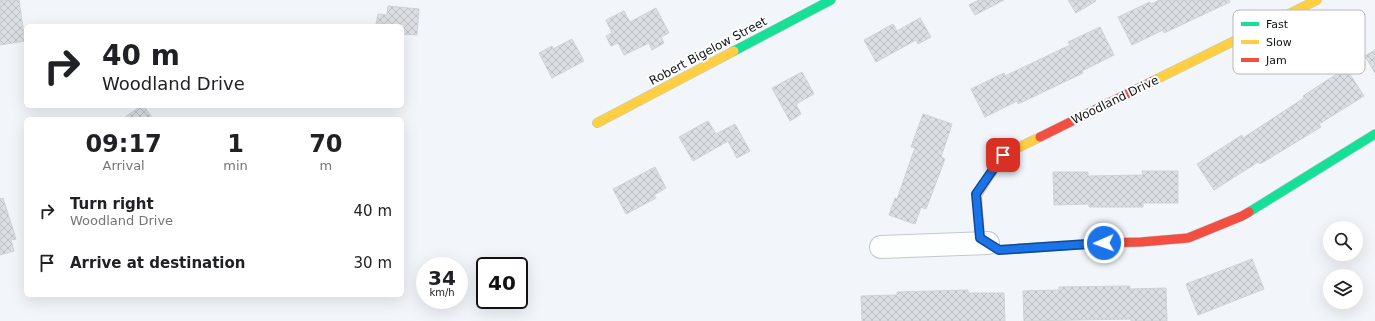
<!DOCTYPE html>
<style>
:root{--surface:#fff;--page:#f6f6f6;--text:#202124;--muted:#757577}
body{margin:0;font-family:"DejaVu Sans",sans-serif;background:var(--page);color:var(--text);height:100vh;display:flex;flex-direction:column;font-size:15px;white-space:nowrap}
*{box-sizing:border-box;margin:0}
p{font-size:13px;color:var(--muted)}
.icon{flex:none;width:22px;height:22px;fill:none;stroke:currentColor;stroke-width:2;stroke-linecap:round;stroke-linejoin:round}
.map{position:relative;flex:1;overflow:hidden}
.details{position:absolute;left:24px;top:117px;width:380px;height:180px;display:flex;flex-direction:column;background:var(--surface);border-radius:6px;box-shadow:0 4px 16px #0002}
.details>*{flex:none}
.banner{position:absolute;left:24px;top:24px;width:380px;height:84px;border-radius:6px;box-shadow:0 4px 16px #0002;background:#fff;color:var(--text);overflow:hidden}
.buttons{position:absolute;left:1323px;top:221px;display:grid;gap:8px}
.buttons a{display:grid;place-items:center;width:40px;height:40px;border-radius:50%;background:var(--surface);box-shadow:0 4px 16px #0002;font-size:20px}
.speed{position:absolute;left:416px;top:257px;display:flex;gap:8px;font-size:20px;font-weight:700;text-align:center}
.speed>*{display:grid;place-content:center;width:52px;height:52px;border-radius:50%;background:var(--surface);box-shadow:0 4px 16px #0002;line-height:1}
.speed small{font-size:10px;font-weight:400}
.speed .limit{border:2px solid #111;border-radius:6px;background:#fff;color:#111}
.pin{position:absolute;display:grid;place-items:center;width:34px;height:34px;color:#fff;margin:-17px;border-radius:8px;box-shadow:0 2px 6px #0006}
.me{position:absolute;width:44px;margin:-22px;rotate:268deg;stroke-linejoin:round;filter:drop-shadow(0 0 3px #0008)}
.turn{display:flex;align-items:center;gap:14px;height:84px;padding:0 12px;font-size:18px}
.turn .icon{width:52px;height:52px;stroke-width:2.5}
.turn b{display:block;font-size:28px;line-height:34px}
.eta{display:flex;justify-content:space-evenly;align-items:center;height:68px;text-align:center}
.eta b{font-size:24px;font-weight:700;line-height:28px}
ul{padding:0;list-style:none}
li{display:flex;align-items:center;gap:12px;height:52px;padding:0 12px}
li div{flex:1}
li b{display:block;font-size:15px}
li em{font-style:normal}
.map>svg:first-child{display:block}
</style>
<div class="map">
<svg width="1375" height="321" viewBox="0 0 1375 321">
<defs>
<pattern id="building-cross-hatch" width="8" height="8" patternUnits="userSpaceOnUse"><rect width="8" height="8" fill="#dbdfe3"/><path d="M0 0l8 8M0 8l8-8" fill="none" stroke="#bbbec2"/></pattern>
</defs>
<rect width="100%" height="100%" fill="#f2f6fa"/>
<path fill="url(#building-cross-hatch)" stroke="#ced3d6" d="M0 0H19L25 41 0 45Z
M979 0H1004L975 15 969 5Z
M1068 0H1095L1096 1 1076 13Z
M1160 0H1229L1230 2 1164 33 1163 30 1132 45 1118 17 1150 2 1151 4Z
M388 6 419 9 417 35 402 34V26H385V24H376L378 14 387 15Z
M656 8 669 33 661 37 664 43 652 50 649 43 624 55 618 43 611 46 606 36 612 33 606 20 624 11 630 22Z
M920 18 931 37 918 44 916 40 876 62 864 40 893 24 897 31Z
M1100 27 1114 55 1082 71 1083 73 1018 104 1017 101 985 117 971 89 1004 73 1005 76 1070 45 1068 42Z
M572 39 584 61 552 78 539 53 552 46 553 49Z
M1375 50V73L1365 56Z
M1346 68 1364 96 1319 124 1321 127 1260 164 1258 162 1214 190 1197 164 1242 135 1243 138 1304 98 1303 96Z
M802 72 814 94 796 104 801 114 790 121 772 88Z
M141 106H144L153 119H126L125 117Z
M923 114 952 124 941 157 945 159 926 209 921 207 915 224 889 215 895 198 897 199 915 148 911 147Z
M708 121 716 134 735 124 750 151 737 158 728 141 693 161 679 137Z
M655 167 666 188 654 195 656 198 626 214 613 189Z
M1142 171H1178V203H1143V207H1089V204L1054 205 1053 172H1088V176L1143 175Z
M3 198 16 239 11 240 14 251 0 255V199Z
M1252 259 1264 289 1198 315 1186 284Z
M1130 286V289L1166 288 1167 321H1131V319L1024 321 1023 291 1059 290V287Z
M968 290V293H1004L1005 321H862L861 296 897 295V292Z"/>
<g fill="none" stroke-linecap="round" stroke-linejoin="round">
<defs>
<path id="street" d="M881 247 988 243"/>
<path id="fast" d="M734 51 831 0
M1249 212 1375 134"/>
<path id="slow" d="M1153 81 1317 0
M597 123 734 51
M1040 137 1003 155 977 195 980 238 999 250 1101 243"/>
<path id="jam" d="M1040 137 1153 81
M1101 243 1141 242 1188 238 1242 216 1249 212"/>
</defs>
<use href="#street" stroke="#c4c9cc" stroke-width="24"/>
<use href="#fast" stroke="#c4c9cc" stroke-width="10"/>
<use href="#slow" stroke="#c4c9cc" stroke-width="10"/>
<use href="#jam" stroke="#c4c9cc" stroke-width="10"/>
<use href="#street" stroke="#fdfefe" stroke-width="22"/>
<use href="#fast" stroke="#16e098" stroke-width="9"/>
<use href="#slow" stroke="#ffcf43" stroke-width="9"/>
<use href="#jam" stroke="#f24e42" stroke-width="9"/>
</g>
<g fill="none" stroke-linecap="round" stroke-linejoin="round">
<defs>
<path id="route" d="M1003 155 976 194 980 238 999 250 1104 243"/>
</defs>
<use href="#route" stroke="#114b97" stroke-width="10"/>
<use href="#route" stroke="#1a73e8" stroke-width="7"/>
</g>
<g text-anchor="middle" stroke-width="4" stroke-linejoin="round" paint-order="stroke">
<g font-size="12" fill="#0d1215" stroke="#fff">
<text transform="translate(708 51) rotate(-28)" y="4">Robert Bigelow Street</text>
<text transform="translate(1115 100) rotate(-26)" y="4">Woodland Drive</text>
</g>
</g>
<rect x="1233" y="10" width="132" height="64" rx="6" fill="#fff" stroke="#b6b8b9" stroke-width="1"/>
<rect x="1241" y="22" width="18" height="4" fill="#16e098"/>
<rect x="1241" y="40" width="18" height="4" fill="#ffcf43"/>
<rect x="1241" y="58" width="18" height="4" fill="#f24e42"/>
<g font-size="11" fill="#0d1215">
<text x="1266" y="28">Fast</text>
<text x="1266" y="46">Slow</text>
<text x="1266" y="64">Jam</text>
</g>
</svg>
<div class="buttons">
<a><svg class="icon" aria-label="search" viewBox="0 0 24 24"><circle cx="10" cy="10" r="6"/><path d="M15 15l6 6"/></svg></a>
<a><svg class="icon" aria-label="layers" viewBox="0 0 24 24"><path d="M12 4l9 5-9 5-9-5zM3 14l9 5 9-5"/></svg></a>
</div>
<div class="speed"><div>34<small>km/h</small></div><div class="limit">40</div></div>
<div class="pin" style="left:1003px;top:155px;background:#d93025"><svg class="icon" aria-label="arrive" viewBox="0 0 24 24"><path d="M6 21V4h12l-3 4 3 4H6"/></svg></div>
<svg class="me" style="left:1104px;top:243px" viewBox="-20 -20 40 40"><circle r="17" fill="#1a73e8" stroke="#fff" stroke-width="3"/><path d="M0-11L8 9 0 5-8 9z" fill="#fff"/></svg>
<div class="banner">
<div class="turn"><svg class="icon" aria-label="right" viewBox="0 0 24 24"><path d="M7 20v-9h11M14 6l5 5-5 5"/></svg><div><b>40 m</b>Woodland Drive</div></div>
</div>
<section class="details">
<div class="eta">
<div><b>09:17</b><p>Arrival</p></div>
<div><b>1</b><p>min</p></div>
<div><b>70</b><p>m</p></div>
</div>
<ul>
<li><svg class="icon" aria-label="right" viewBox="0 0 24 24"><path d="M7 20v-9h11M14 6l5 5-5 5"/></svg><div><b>Turn right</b><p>Woodland Drive</p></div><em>40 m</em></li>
<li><svg class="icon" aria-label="arrive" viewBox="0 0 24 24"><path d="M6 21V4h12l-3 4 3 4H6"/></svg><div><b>Arrive at destination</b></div><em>30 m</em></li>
</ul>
</section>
</div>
